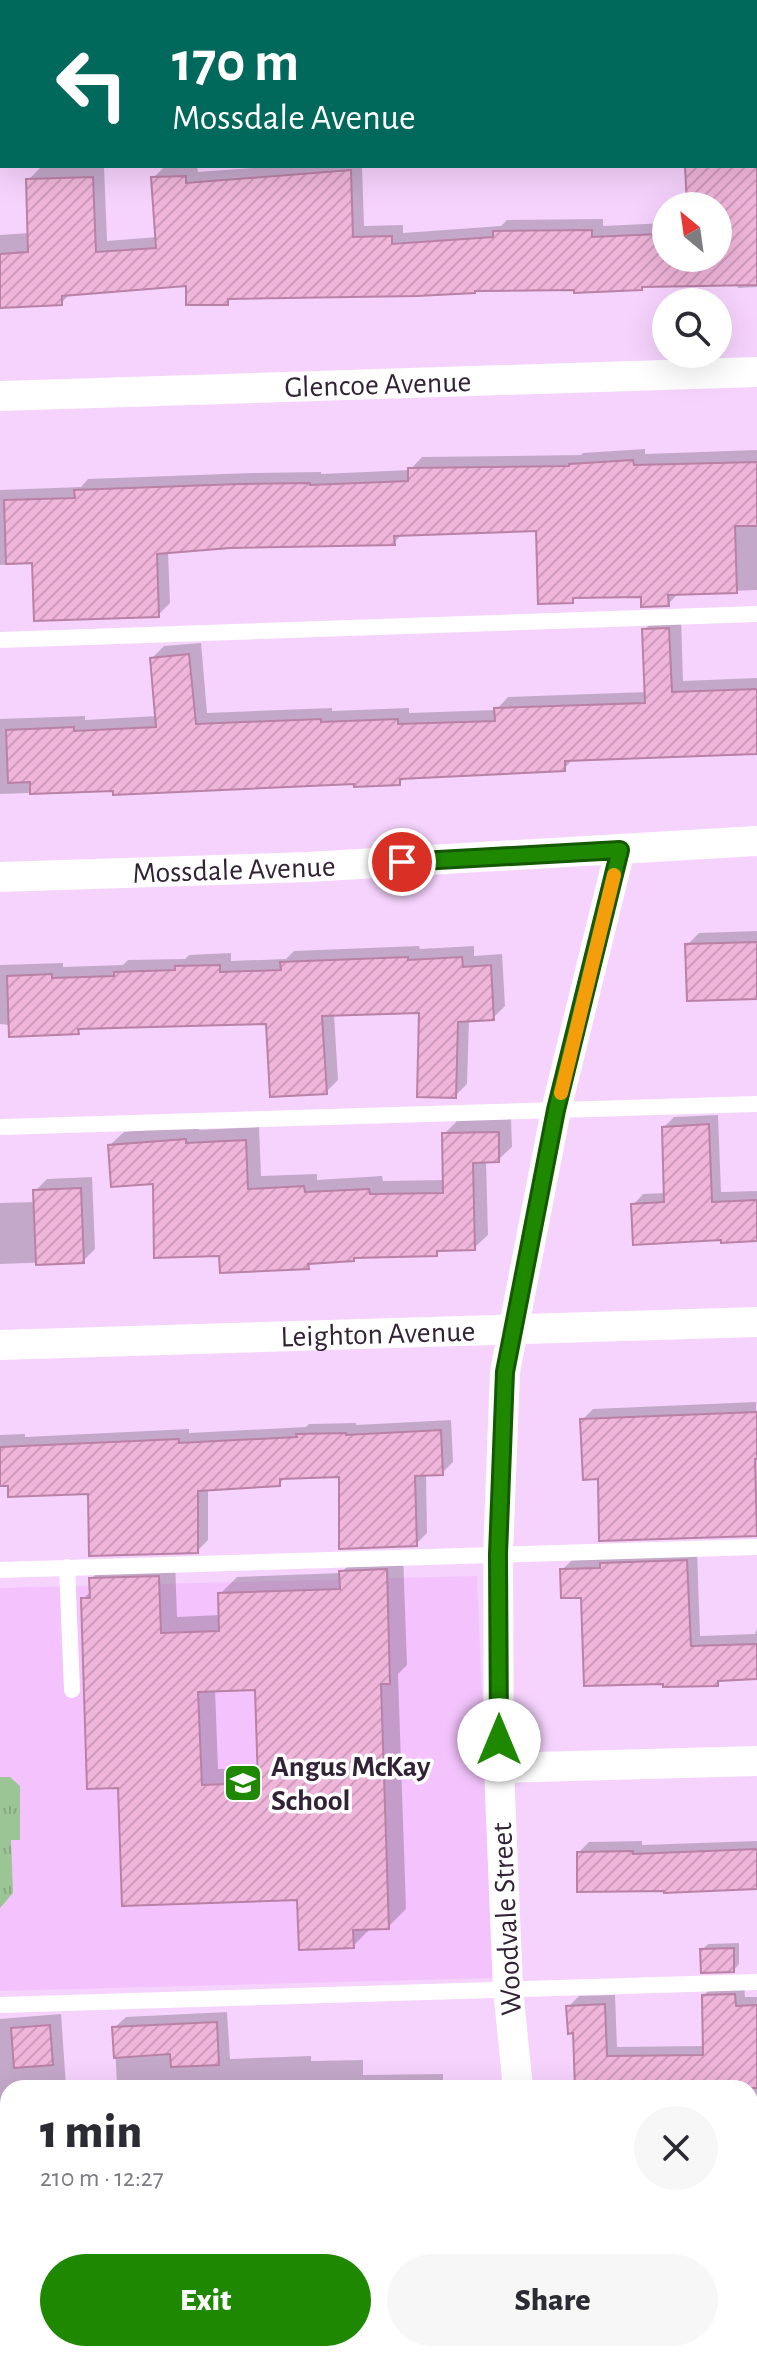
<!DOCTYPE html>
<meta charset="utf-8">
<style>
:root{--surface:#fff;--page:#f7f7f7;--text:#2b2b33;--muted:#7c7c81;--accent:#1e8800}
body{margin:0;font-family:"Alegreya Sans",sans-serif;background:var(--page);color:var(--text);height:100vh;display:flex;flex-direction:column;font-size:30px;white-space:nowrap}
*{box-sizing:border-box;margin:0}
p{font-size:26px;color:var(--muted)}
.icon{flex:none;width:44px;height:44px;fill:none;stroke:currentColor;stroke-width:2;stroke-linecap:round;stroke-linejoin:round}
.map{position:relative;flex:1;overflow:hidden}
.details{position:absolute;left:0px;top:2080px;width:758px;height:282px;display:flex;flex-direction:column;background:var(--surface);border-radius:24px 24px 0 0;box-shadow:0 8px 32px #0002}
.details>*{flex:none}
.banner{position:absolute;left:0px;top:0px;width:758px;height:168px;box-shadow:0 8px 32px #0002;background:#00695c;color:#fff;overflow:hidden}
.needle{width:52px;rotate:331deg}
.controls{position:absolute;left:652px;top:192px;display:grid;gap:16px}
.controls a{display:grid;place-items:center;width:80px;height:80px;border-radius:50%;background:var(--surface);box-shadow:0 8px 32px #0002;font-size:40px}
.pin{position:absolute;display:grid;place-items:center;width:68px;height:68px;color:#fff;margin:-34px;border:4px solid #fff;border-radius:50%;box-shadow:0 2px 8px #0007}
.me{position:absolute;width:88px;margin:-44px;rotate:0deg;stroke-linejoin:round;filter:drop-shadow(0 0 6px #0008)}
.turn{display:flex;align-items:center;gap:28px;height:168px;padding:0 40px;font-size:36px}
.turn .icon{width:104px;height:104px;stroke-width:2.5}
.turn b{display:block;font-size:56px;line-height:68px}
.round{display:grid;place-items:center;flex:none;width:84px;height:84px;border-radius:42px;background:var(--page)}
.headline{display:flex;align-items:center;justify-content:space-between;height:136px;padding:0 40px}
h1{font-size:48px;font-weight:800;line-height:60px}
.cta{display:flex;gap:16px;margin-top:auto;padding:16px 40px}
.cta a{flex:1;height:92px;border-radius:48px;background:var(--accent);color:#fff;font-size:32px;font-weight:800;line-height:92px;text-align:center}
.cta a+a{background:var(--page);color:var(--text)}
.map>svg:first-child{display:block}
</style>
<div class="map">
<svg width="757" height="2361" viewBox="0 0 757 2361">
<defs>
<pattern id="park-tufts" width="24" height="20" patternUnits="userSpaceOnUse" patternTransform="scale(2)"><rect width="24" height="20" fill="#9cc595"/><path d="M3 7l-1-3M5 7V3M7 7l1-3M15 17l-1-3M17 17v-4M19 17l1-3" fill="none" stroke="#87a981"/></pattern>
<pattern id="building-hatch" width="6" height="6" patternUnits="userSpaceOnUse" patternTransform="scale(2)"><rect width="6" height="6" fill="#f0b5da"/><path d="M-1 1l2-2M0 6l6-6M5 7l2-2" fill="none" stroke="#ce9bbc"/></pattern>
</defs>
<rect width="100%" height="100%" fill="#f6d3fd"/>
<path fill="#f4c3fd" d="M477 1576 494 1978 0 1991V1588Z"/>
<path fill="url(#park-tufts)" d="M0 1777H10L20 1786V1840H11L13 1893 0 1908Z"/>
<path fill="#0003" fill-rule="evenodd" d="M0 0H757V119L756 2H2V129H0Z
M756 121 757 287 738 288 737 283 644 285 641 288 233 297 227 303 188 284 71 293 61 303H0V235L30 233 28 180 40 168 104 166 107 241 157 237 153 178 165 166H197L198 172 278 166H362L364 226 403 225V233L501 226 507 220 603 219V226L666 223V258H718V206H689L687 166H756Z
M645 449V454L757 450V590L679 593 668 604 643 595 577 596 572 601 538 529 403 533 394 543 230 546 168 551 170 603 158 615 34 564 0 565V490L81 487 88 479 252 473 321 472V474L410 470 422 457 581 455 583 453Z
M681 617 683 681 757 678V752L574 758 564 769 405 777 399 783 355 782 0 794V719L85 716V720L157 716 152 658 164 646 201 643 207 713 332 708V711L409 708V713L496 710 508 697 647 692 644 630 656 618Z
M757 931V998L687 945 699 933Z
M419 946 420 949 474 946V956L502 954 505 1006 493 1018 469 1019 467 1084 455 1096 421 1011 334 1014 338 1080 326 1092 267 1022 83 1027 78 1032 0 1024V965L63 963V967L123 965 128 960 185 959 189 955 231 953V961L286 959 294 951Z
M718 1115 721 1192 757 1191V1238L633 1205 643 1194 666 1193 664 1127 674 1117Z
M511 1119 512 1147 498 1160 486 1161 488 1235 474 1248 441 1249 436 1254 357 1256 353 1259 313 1262 308 1267 221 1254 155 1182 110 1145 124 1132 199 1126V1130L259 1127 261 1176 317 1174V1180L382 1176 383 1181 445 1180 444 1134 458 1120Z
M92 1177 95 1249 83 1261 0 1264V1203L35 1202V1191L47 1179Z
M756 1402 757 1534 601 1539 600 1477 582 1420 593 1409Z
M451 1420 453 1462 442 1473 426 1474 427 1533 416 1544 341 1475 286 1477 279 1484 208 1488V1540L197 1551 90 1491 0 1484V1435L25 1434V1437L189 1429V1433L306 1427 309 1424 356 1423V1425Z
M697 1550 700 1636 755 1634 757 1629V1677L722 1679 717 1684 583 1596 562 1570 573 1559Z
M403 1553 407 1665 398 1674 406 1909 388 1927 370 1929 353 1946 299 1898 120 1786 83 1599 92 1590 91 1579 108 1562 175 1560 177 1617 220 1615V1594L237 1577 341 1573 359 1554ZM256 1687 259 1768 218 1769 215 1689Z
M642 1841V1845L757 1841V1887L579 1852 589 1842Z
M739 1943V1964L734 1970 702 1950 708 1944Z
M744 1984 745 1997H757V2118H750V2088H577L575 2031 569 2006 579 1996 615 1995 617 2047 705 2046 704 1995 714 1985Z
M227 2012 230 2059 311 2056V2061L363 2060V2075L443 2074V2088H8V2148H0V2019L61 2014 66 2086 117 2084 114 2028 126 2017Z
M757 2279V2361H717L716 2354H750V2280Z
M2 2304H8V2354H231L227 2358 0 2361V2307Z
M284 2354H429L364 2357 360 2361H284Z"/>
<path fill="url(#building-hatch)" stroke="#b981a5" stroke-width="2" fill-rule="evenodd" d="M685 166H757V285L642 287V290L574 293V290L475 291V293L417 296 228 299V305H186V286L62 296V305L0 308V254L28 252 26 179 93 177 96 252 156 248 151 177 186 176V183L351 170 353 237 392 236V244L493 237V231L592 230V237L660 234V227H666V258H718V206H687Z
M633 460 634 465 757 462V526H735L737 593 668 595 669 606 641 607V597L573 598V603L538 604 536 531 394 536 395 545 230 548 157 554 159 617 34 621 32 563 6 564 4 500 75 498 74 490 239 484 310 483V485L408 481V468L569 466V464Z
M669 628 672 692 757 689V754L565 761V771L400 779V785L354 787V784L113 795V791L30 794V782L8 783 6 730 74 727V731L156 727 150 658 189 654 196 724 321 719V722L398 719V724L495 721 494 708 645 703 642 629Z
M757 942V999L687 1001 685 944Z
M408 957V960L462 957 463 967 491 965 494 1020 458 1022 456 1098 417 1097 419 1013 322 1016 327 1094 270 1097 266 1024 78 1029 79 1034 9 1037 7 976 52 974V978L114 976V972L175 970V966L220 965V972L281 970 280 962Z
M709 1124 712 1202 757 1200V1241L721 1243V1240L633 1245 631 1204 664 1202 662 1127Z
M499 1132V1162L473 1163 475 1250 437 1251V1256L354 1258V1261L308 1264 309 1269 220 1273 219 1256 154 1258 153 1184 111 1187 108 1145 186 1139V1143L246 1140 248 1189 304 1186 305 1192 369 1189 370 1194 443 1193 442 1133Z
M81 1188 84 1263 36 1265 33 1190Z
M757 1412V1459H755L757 1536 599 1541 598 1479 583 1480 580 1419Z
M441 1430 443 1475 415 1476 417 1546 339 1549V1477L280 1479V1486L198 1491V1553L89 1556 88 1494 8 1497V1486H0V1447L179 1439V1443L297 1437 296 1434 346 1433V1435Z
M687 1560 691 1646 757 1644V1679L718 1681V1686L663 1687V1684L584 1686 581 1598H561L560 1569 600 1568V1563Z
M387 1569 390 1684H381L389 1929 353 1930 354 1948 299 1950 297 1900 122 1906 118 1788 87 1789 81 1598H90L89 1578 159 1576 161 1633 219 1631 218 1593 340 1589 339 1571ZM255 1690 258 1783 202 1785 198 1692Z
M757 1849V1889L664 1893V1891L577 1892V1852L633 1851V1854Z
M734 1948V1972L701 1973 700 1949Z
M735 1994 736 2006 757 2005V2088H575L573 2033 568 2034 566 2006 605 2004 607 2056 703 2055 702 1995Z
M217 2022 219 2065 171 2067 170 2054 114 2058 112 2027Z
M50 2025 53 2065 14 2068 11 2028Z"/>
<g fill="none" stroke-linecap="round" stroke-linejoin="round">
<path stroke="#fff" stroke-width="16" d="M756 133H757
M0 156H2
M0 640 757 614
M0 1127 757 1104
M67 1567 72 1690
M0 1570 757 1547
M0 2005 757 1982"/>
<g stroke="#fff" stroke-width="30">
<path id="s1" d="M0 396 757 372"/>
<path id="s2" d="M0 877 308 867 757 841"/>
<path id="s3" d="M0 1345 757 1322"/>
<path d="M499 1768 757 1761"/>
<path d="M518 2088 508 1989 499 1768 498 1554 505 1372 556 1110 620 850"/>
<path d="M750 2197H757"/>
<path d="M0 2224H8"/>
<path d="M525 2361V2354"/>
</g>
</g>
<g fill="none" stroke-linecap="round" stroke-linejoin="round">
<defs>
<path id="route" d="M402 862 620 850 556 1110 505 1372 498 1554 499 1740"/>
</defs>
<use href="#route" stroke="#145800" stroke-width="20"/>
<use href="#route" stroke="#1e8800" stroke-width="14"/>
<path stroke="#f59e0b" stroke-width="14" d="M561 1093 614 875"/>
</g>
<defs>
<symbol id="school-square" viewBox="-11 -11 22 22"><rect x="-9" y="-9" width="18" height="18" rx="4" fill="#1e8800" stroke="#fff"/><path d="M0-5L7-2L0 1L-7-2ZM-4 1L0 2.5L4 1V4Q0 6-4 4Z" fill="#fff"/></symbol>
</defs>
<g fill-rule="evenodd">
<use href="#school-square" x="221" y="1761" width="44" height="44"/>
</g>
<g text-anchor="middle" stroke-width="7" stroke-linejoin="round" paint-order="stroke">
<g font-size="30" fill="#322235" stroke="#fff">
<text dy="10" stroke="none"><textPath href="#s1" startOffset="378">Glencoe Avenue</textPath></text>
<text dy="10" stroke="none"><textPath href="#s2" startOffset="234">Mossdale Avenue</textPath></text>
<text dy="10" stroke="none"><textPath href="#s3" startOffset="378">Leighton Avenue</textPath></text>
<text transform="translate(506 1919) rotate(-93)" y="10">Woodvale Street</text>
</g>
<g font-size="30" font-weight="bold" fill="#322235" stroke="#fff" text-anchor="start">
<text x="271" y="1776">Angus McKay<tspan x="271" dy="34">School</tspan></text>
</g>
</g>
</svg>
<div class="controls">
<a><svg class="needle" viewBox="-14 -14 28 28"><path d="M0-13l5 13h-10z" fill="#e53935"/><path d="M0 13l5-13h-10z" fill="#7c7c81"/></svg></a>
<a><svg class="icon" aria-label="search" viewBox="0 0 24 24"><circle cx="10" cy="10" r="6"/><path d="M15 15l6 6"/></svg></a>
</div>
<div class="pin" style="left:402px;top:862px;background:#d93025"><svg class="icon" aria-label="arrive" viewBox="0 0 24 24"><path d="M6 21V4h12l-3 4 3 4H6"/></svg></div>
<svg class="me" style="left:499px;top:1740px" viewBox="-20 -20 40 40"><circle r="19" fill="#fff"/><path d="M0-13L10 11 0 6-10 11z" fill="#1e8800"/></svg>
<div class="banner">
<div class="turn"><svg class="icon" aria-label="left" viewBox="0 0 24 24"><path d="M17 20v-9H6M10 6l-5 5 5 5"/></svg><div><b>170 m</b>Mossdale Avenue</div></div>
</div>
<section class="details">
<div class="headline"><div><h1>1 min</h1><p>210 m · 12:27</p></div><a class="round"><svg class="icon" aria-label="close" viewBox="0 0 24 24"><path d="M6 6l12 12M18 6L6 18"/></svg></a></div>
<div class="cta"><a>Exit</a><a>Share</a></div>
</section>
</div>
